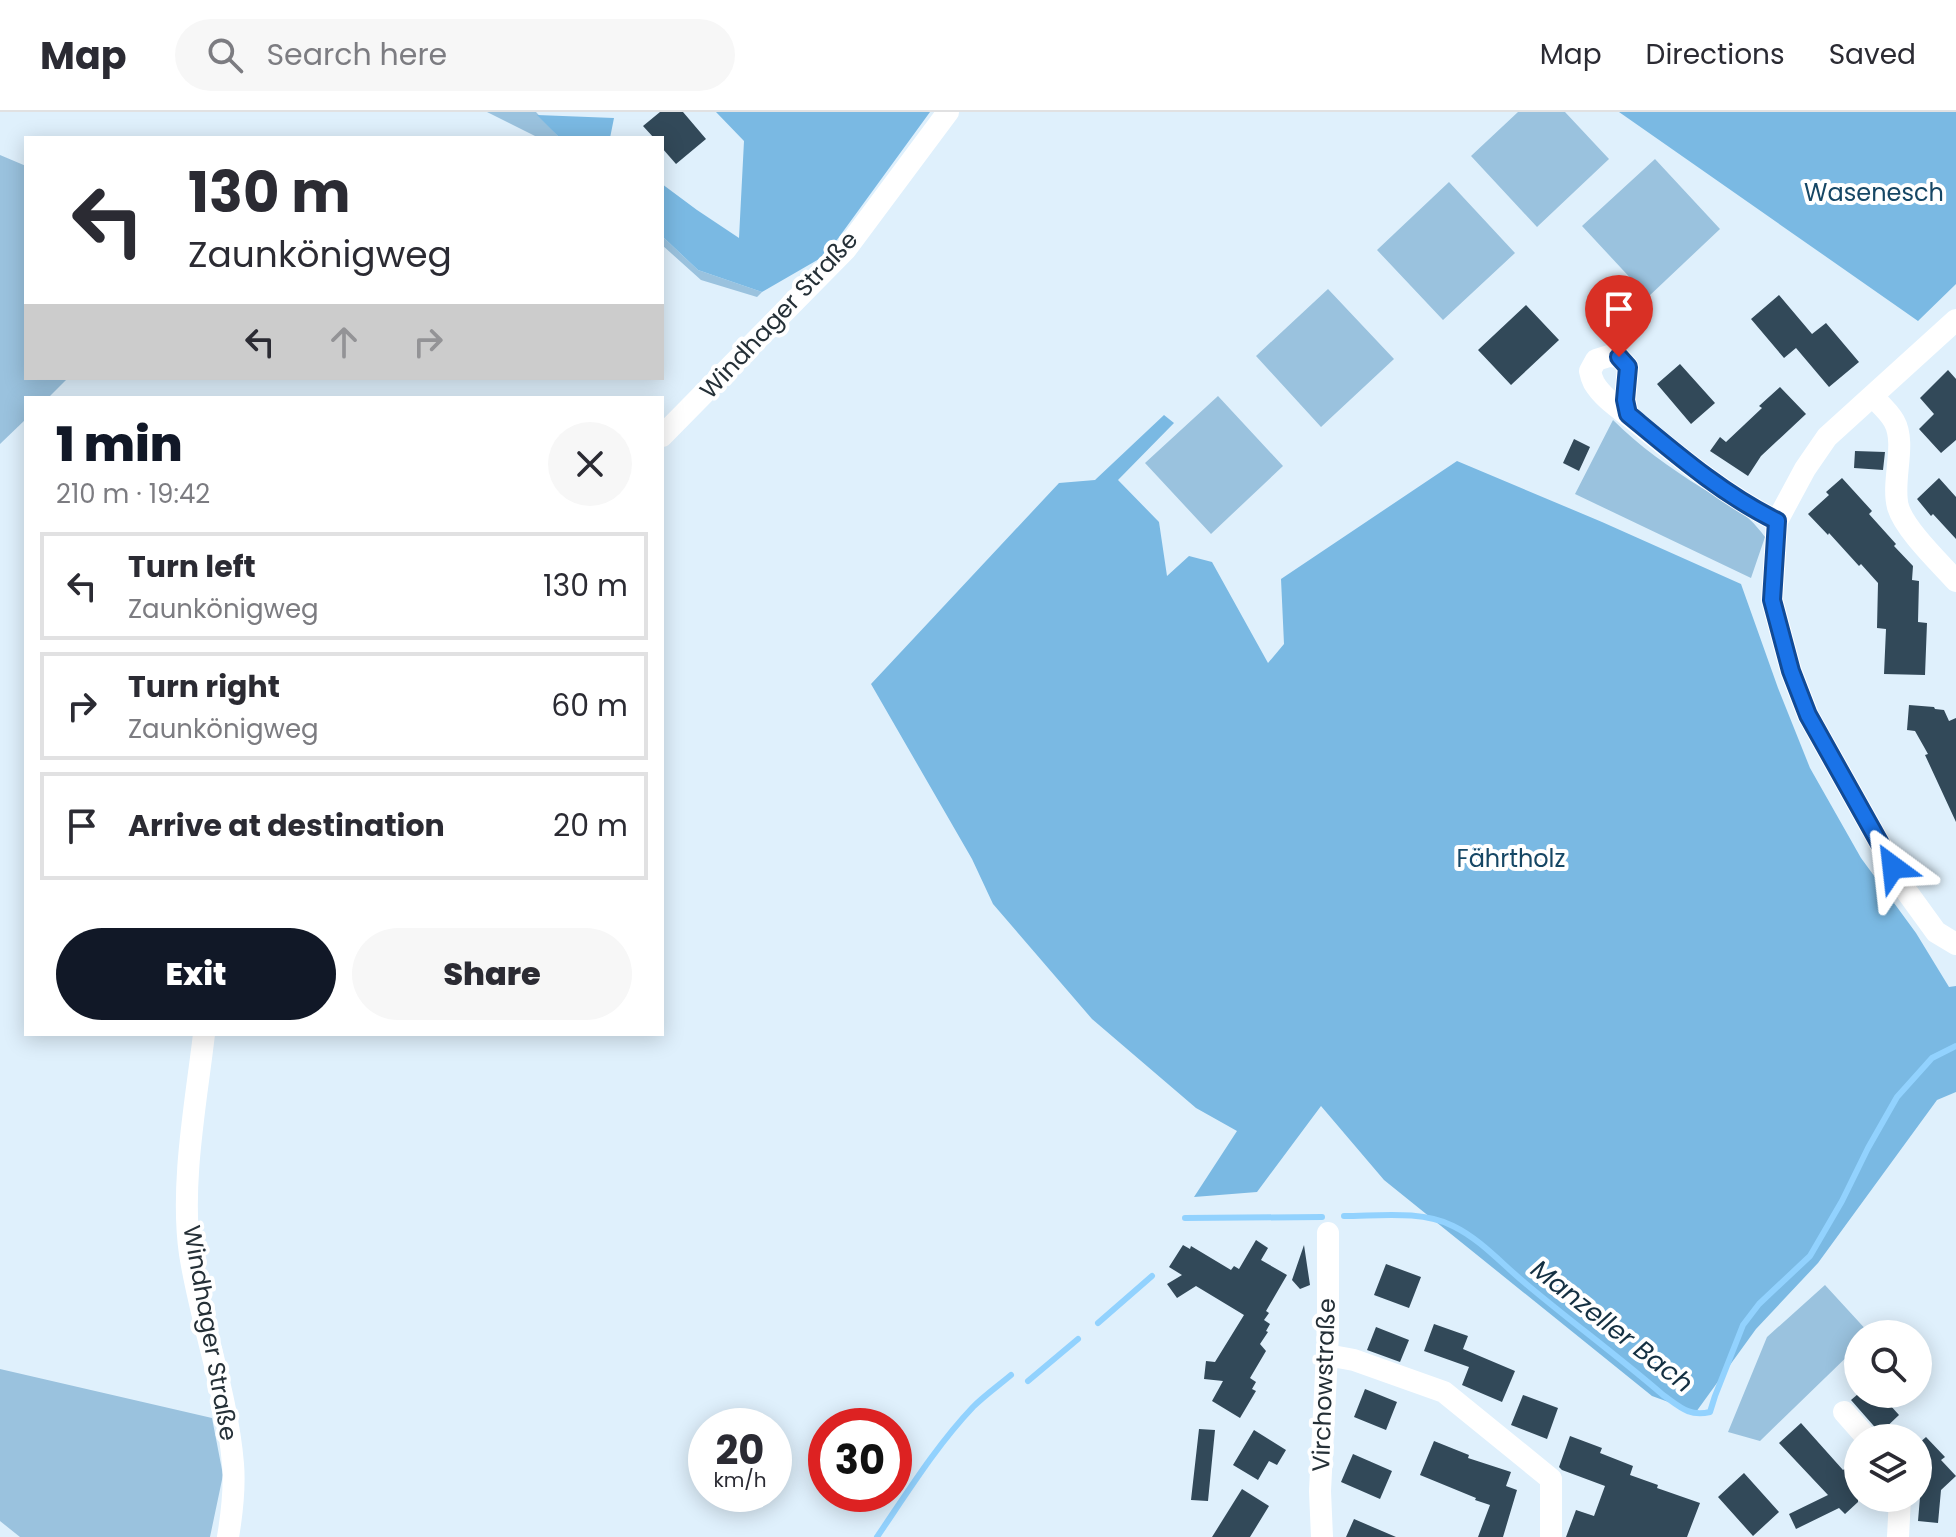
<!DOCTYPE html>
<meta charset="utf-8">
<style>
:root{--surface:#fff;--page:#f7f7f7;--text:#2b2b33;--muted:#7c7c81;--line:#e1e1e2;--accent:#111827}
body{margin:0;font-family:Poppins,sans-serif;background:var(--page);color:var(--text);height:100vh;display:flex;flex-direction:column;font-size:30px;white-space:nowrap}
*{box-sizing:border-box;margin:0}
p{font-size:26px;color:var(--muted)}
.icon{flex:none;width:44px;height:44px;fill:none;stroke:currentColor;stroke-width:2;stroke-linecap:round;stroke-linejoin:round}
.map{position:relative;flex:1;overflow:hidden}
.panel{position:absolute;left:24px;top:284px;width:640px;height:640px;display:flex;flex-direction:column;background:var(--surface);border-radius:0px;box-shadow:0 4px 20px #0003}
.panel>*{flex:none}
.top-card{position:absolute;left:24px;top:24px;width:640px;height:244px;border-radius:0px;box-shadow:0 4px 20px #0003;background:#fff;color:var(--text);overflow:hidden}
.buttons{position:absolute;left:1844px;top:1208px;display:grid;gap:16px}
.buttons a{display:grid;place-items:center;width:88px;height:88px;border-radius:50%;background:var(--surface);box-shadow:0 4px 20px #0003;font-size:40px}
.speed{position:absolute;left:688px;top:1296px;display:flex;gap:16px;font-size:40px;font-weight:700;text-align:center}
.speed>*{display:grid;place-content:center;width:104px;height:104px;border-radius:50%;background:var(--surface);box-shadow:0 4px 20px #0003;line-height:1}
.speed small{font-size:20px;font-weight:400}
.speed .limit{border:12px solid #d22;background:#fff;color:#111}
.pin{position:absolute;display:grid;place-items:center;width:68px;height:68px;color:#fff;margin:-82px -34px;border-radius:50% 50% 50% 0;rotate:-45deg;box-shadow:0 0 8px #0007}
.pin .icon{rotate:45deg}
.me{position:absolute;width:88px;margin:-44px;rotate:330deg;stroke-linejoin:round;filter:drop-shadow(0 0 6px #0008)}
.turn{display:flex;align-items:center;gap:28px;height:168px;padding:0 32px;font-size:36px}
.turn .icon{width:104px;height:104px;stroke-width:2.5}
.turn b{display:block;font-size:56px;line-height:68px}
.lanes{display:flex;align-items:center;height:76px;padding:0 32px;background:#0003;justify-content:center;gap:40px;direction:ltr}
.lanes .off{opacity:.35}
.round{display:grid;place-items:center;flex:none;width:84px;height:84px;border-radius:42px;background:var(--page)}
.overview{display:flex;align-items:center;justify-content:space-between;height:136px;padding:0 32px}
h1{font-size:48px;font-weight:800;line-height:60px;color:var(--accent)}
.primary-button{display:flex;gap:16px;margin-top:auto;padding:16px 32px}
.primary-button a{flex:1;height:92px;border-radius:48px;background:var(--accent);color:#fff;font-size:32px;font-weight:800;line-height:92px;text-align:center}
.primary-button a+a{background:var(--page);color:var(--text)}
ul{padding:0;list-style:none}
li{display:flex;align-items:center;gap:24px;height:108px;margin:0 16px 12px;padding:0 16px;border:4px solid var(--line);border-radius:0px}
li div{flex:1}
li b{display:block;font-size:30px}
li em{font-style:normal}
header{display:flex;align-items:center;gap:48px;box-sizing:border-box;height:112px;padding:0 40px;background:var(--surface);border-bottom:2px solid var(--line)}
header strong{font-size:38px}
nav{display:flex;gap:44px;margin-inline-start:auto;font-size:28px}
.search{width:560px;height:72px;background:var(--page);display:flex;align-items:center;gap:20px;box-sizing:border-box;padding:0 28px;border-radius:44px;color:var(--muted);font-size:30px}
.map>svg:first-child{display:block}
</style>
<header>
<strong>Map</strong>
<div class="search"><svg class="icon" aria-label="search" viewBox="0 0 24 24"><circle cx="10" cy="10" r="6"/><path d="M15 15l6 6"/></svg>Search here</div>
<nav><a>Map</a><a>Directions</a><a>Saved</a></nav>
</header>
<div class="map">
<svg width="1956" height="1425" viewBox="0 0 1956 1425">
<rect width="100%" height="100%" fill="#dff0fc"/>
<path fill="#9ac2de" d="M487 0H536L560 26H539Z
M1518 0H1565L1609 47 1537 115 1471 44Z
M0 43 26 54V266H68L48 286H26V307L0 332Z
M1655 47 1720 117 1648 185 1582 114Z
M1449 70 1515 141 1443 208 1377 138Z
M662 124 698 158 762 180 757 185 701 168 662 133Z
M1328 177 1394 247 1321 315 1256 244Z
M1218 284 1283 354 1211 422 1145 351Z
M1613 308C1639 334 1670 356 1702 376 1729 392 1745 398 1765 425L1751 466 1575 382Z
M1825 1173 1870 1222H1858V1234L1760 1329 1728 1320 1767 1225Z
M0 1257 212 1306 223 1363 210 1425H20L0 1409Z"/>
<path fill="#7ab9e3" d="M716 0H930L826 143 762 180 698 158 662 124V72L697 98 739 126 744 29Z
M1619 0H1956V172L1918 209Z
M537 3 614 6 610 26H560Z
M1164 303 1174 311 1118 368 1159 410 1167 464 1189 444 1212 450 1268 551 1284 532 1281 467 1457 349 1602 410 1741 472 1778 576 1810 656 1861 746 1916 821 1949 875 1956 874V980L1937 988 1818 1151 1756 1217 1696 1300 1652 1284 1384 1068 1321 994 1257 1080 1194 1085 1237 1019 1196 996 1092 907 993 792 972 747 871 572 1059 371 1095 368Z"/>
<g fill="none" stroke-linecap="round" stroke-linejoin="round">
<path stroke="#92d2fe" stroke-width="6" d="M1344 1104C1379 1104 1421 1098 1453 1114 1480 1127 1502 1152 1525 1171 1570 1209 1618 1244 1663 1283 1680 1295 1689 1305 1710 1300L1715 1284 1743 1213 1759 1192 1810 1144 1842 1089 1868 1036 1897 985 1932 946 1956 934
M1185 1106 1322 1105
M1098 1211 1152 1164
M1028 1269 1078 1227
M877 1425C907 1381 936 1334 973 1295 984 1284 998 1274 1011 1263"/>
</g>
<path fill="#324959" d="M660 0H683L706 27 676 52 662 36V26H654L643 14Z
M1779 183 1812 222 1826 211 1859 250 1829 275 1796 236 1784 246 1751 207Z
M1526 193 1559 228 1511 273 1478 238Z
M1680 252 1715 291 1691 312 1657 272Z
M1948 258 1956 267V328L1941 341 1919 317 1934 302 1920 286Z
M1780 275 1806 302 1761 344 1748 364 1710 339 1720 325 1726 330 1762 296 1759 294Z
M1574 327 1590 335 1579 359 1563 351Z
M1855 339 1885 340 1883 358 1854 356Z
M1842 366 1872 399 1869 402 1896 432 1894 434 1913 454 1912 468 1919 469 1918 510 1927 511 1925 563 1884 562 1886 517 1877 516 1878 471 1861 452 1859 454 1829 421 1828 423 1808 402 1829 383 1826 380Z
M1939 366 1956 385V427L1933 402 1931 404 1917 387Z
M1909 593 1934 595 1935 597 1944 598 1949 609 1956 606V710L1925 643 1928 642 1915 619 1907 618Z
M1256 1128 1268 1136 1261 1148 1287 1163 1266 1199 1269 1201 1264 1208 1270 1212 1266 1219 1268 1220 1260 1232 1266 1239 1250 1266 1256 1270 1252 1277 1256 1279 1240 1306 1212 1289 1223 1269 1204 1267 1206 1249 1215 1250 1244 1203 1196 1174 1177 1186 1167 1172 1182 1163 1169 1155 1183 1133 1190 1137 1191 1134 1231 1158 1234 1154 1239 1157Z
M1304 1133 1310 1173 1300 1177 1292 1168Z
M1386 1152 1421 1165 1409 1196 1374 1183Z
M1434 1212 1468 1224 1463 1237 1515 1259 1502 1290 1462 1273 1469 1255 1424 1239Z
M1376 1215 1409 1228 1400 1250 1367 1238Z
M1365 1277 1397 1290 1386 1318 1354 1305Z
M1858 1282H1880L1899 1303 1880 1321 1851 1288Z
M1523 1283 1558 1296 1547 1327 1511 1313Z
M1801 1311 1843 1358 1846 1356 1858 1369V1390L1845 1402 1839 1396 1796 1417 1789 1402 1828 1383 1779 1331Z
M1199 1317 1215 1318 1208 1389 1191 1388Z
M1254 1318 1286 1338 1277 1353 1269 1349 1258 1368 1233 1353Z
M1570 1324 1602 1336 1600 1341 1633 1354 1630 1363 1658 1373 1657 1376 1700 1391 1687 1425H1566L1576 1398 1594 1404 1605 1374 1562 1358 1559 1355Z
M1926 1325 1945 1345 1941 1348 1956 1364 1941 1378 1938 1411 1918 1409 1921 1373 1918 1370V1332Z
M1434 1329 1469 1343 1468 1346 1511 1360 1506 1374 1517 1378 1503 1425H1478L1490 1393 1475 1388 1476 1386 1420 1363Z
M1353 1342 1392 1359 1380 1387 1341 1370Z
M1744 1361 1779 1400 1753 1424 1718 1385Z
M1242 1377 1269 1394 1250 1425H1212Z
M1354 1407 1396 1425H1346Z"/>
<g fill="none" stroke-linecap="round" stroke-linejoin="round">
<path stroke="#fff" stroke-width="22" d="M1956 208 1827 325 1805 357 1777 409 1772 488 1791 559 1808 603 1907 780 1936 820 1956 832
M1873 285C1880 292 1889 300 1894 309 1907 332 1891 369 1898 395 1905 418 1940 451 1956 469
M1628 302 1625 288 1628 255 1619 245 1609 244 1596 248 1590 259C1591 264 1592 267 1594 271 1604 288 1625 300 1640 313 1683 348 1727 384 1777 409
M662 324 846 137 948 0
M204 922C196 991 180 1073 190 1142 201 1212 227 1281 233 1352 235 1376 232 1401 228 1425
M1327 1243 1354 1248 1444 1280 1551 1367V1425
M1844 1300 1867 1326
M1322 1425 1320 1379 1328 1222V1121
M1898 1425 1900 1386"/>
</g>
<g fill="none" stroke-linecap="round" stroke-linejoin="round">
<defs>
<path id="route" d="M1619 245 1628 255 1625 288 1628 302C1675 341 1722 382 1777 409L1772 488 1791 559 1808 603 1893 755"/>
</defs>
<use href="#route" stroke="#114b97" stroke-width="20"/>
<use href="#route" stroke="#1a73e8" stroke-width="14"/>
</g>
<g text-anchor="middle" stroke-width="8" stroke-linejoin="round" paint-order="stroke">
<g font-size="24" fill="#164765" stroke="#fff">
<text x="1874" y="89">Wasenesch</text>
<text x="1511" y="755">Fährtholz</text>
</g>
<g font-size="24" fill="#253037" stroke="#fff">
<text transform="translate(779 203) rotate(-47)" y="8">Windhager Straße</text>
<text transform="translate(210 1221) rotate(80)" y="8">Windhager Straße</text>
<text transform="translate(1324 1273) rotate(-88)" y="8">Virchowstraße</text>
</g>
<g font-size="26" font-style="italic" fill="#143042" stroke="#fff">
<text transform="translate(1612 1214) rotate(38)" y="9">Manzeller Bach</text>
</g>
</g>
</svg>
<div class="buttons">
<a><svg class="icon" aria-label="search" viewBox="0 0 24 24"><circle cx="10" cy="10" r="6"/><path d="M15 15l6 6"/></svg></a>
<a><svg class="icon" aria-label="layers" viewBox="0 0 24 24"><path d="M12 4l9 5-9 5-9-5zM3 14l9 5 9-5"/></svg></a>
</div>
<div class="speed"><div>20<small>km/h</small></div><div class="limit">30</div></div>
<div class="pin" style="left:1619px;top:245px;background:#d93025"><svg class="icon" aria-label="arrive" viewBox="0 0 24 24"><path d="M6 21V4h12l-3 4 3 4H6"/></svg></div>
<svg class="me" style="left:1893px;top:755px" viewBox="-20 -20 40 40"><path d="M0-17L14 15 0 8-14 15z" fill="#1a73e8" stroke="#fff" stroke-width="4"/></svg>
<div class="top-card">
<div class="turn"><svg class="icon" aria-label="left" viewBox="0 0 24 24"><path d="M17 20v-9H6M10 6l-5 5 5 5"/></svg><div><b>130 m</b>Zaunkönigweg</div></div>
<div class="lanes"><svg class="icon" aria-label="left" viewBox="0 0 24 24"><path d="M17 20v-9H6M10 6l-5 5 5 5"/></svg><svg class="icon off" aria-label="ahead" viewBox="0 0 24 24"><path d="M12 20V5M6 11l6-6 6 6"/></svg><svg class="icon off" aria-label="right" viewBox="0 0 24 24"><path d="M7 20v-9h11M14 6l5 5-5 5"/></svg></div>
</div>
<section class="panel">
<div class="overview"><div><h1>1 min</h1><p>210 m · 19:42</p></div><a class="round"><svg class="icon" aria-label="close" viewBox="0 0 24 24"><path d="M6 6l12 12M18 6L6 18"/></svg></a></div>
<ul>
<li><svg class="icon" aria-label="left" viewBox="0 0 24 24"><path d="M17 20v-9H6M10 6l-5 5 5 5"/></svg><div><b>Turn left</b><p>Zaunkönigweg</p></div><em>130 m</em></li>
<li><svg class="icon" aria-label="right" viewBox="0 0 24 24"><path d="M7 20v-9h11M14 6l5 5-5 5"/></svg><div><b>Turn right</b><p>Zaunkönigweg</p></div><em>60 m</em></li>
<li><svg class="icon" aria-label="arrive" viewBox="0 0 24 24"><path d="M6 21V4h12l-3 4 3 4H6"/></svg><div><b>Arrive at destination</b></div><em>20 m</em></li>
</ul>
<div class="primary-button"><a>Exit</a><a>Share</a></div>
</section>
</div>
